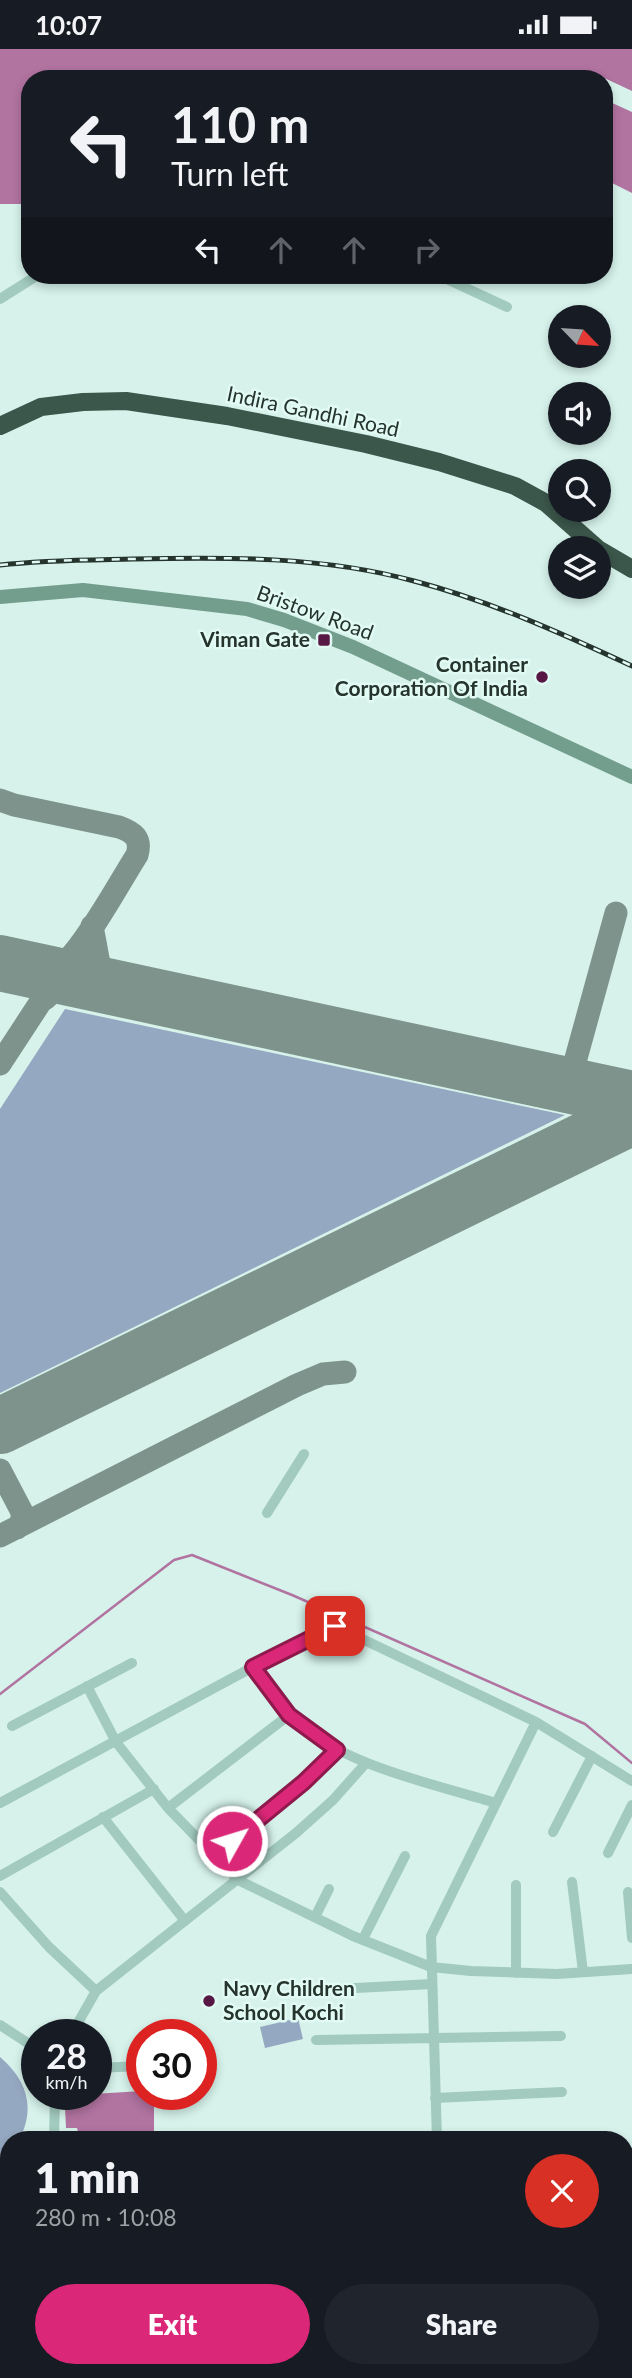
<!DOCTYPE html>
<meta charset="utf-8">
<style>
:root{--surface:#171b24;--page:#20242c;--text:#f1f3f6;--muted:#9ea1a6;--accent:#db2777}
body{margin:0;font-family:Lato,sans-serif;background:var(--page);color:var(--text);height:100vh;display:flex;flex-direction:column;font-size:26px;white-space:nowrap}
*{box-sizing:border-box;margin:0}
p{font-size:23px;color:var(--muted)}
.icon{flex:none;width:38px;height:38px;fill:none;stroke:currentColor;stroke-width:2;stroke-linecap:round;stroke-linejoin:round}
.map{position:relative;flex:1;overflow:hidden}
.drawer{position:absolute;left:0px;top:2082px;width:634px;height:247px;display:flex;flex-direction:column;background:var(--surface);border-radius:28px 28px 0 0;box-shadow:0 4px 10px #0003}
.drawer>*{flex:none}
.banner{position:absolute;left:21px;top:21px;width:592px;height:214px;border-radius:28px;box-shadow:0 4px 10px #0003;background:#171b24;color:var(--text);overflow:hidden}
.needle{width:46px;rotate:115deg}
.controls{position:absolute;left:548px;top:256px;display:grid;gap:14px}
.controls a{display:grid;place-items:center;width:63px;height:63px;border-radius:50%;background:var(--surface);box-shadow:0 4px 10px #0003;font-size:35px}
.speed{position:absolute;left:21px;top:1970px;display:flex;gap:14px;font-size:35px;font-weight:700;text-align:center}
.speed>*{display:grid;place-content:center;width:91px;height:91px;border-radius:50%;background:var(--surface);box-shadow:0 4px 10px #0003;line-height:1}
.speed small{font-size:18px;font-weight:400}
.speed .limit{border:10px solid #d22;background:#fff;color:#111}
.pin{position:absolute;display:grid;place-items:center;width:60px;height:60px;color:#fff;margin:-30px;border-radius:14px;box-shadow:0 4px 10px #0006}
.me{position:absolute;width:77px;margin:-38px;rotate:51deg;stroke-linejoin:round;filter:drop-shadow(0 0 5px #0008)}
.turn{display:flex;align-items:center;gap:24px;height:147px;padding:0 35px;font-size:32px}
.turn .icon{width:91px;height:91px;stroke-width:2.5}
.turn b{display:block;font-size:49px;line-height:60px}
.lanes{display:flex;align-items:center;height:66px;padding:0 35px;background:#0003;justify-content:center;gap:35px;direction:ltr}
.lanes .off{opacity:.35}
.round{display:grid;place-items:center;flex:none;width:74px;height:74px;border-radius:37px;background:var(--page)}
.head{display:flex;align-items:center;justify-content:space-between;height:119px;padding:0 35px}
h1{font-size:42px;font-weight:800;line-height:52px}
.button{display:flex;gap:14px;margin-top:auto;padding:14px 35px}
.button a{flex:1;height:80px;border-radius:42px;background:var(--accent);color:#fff;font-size:28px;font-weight:800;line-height:80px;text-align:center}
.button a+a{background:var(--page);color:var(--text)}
.status{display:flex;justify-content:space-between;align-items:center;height:49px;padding:0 35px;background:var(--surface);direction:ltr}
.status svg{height:19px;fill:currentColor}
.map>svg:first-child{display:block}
</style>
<div class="status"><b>10:07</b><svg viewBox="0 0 49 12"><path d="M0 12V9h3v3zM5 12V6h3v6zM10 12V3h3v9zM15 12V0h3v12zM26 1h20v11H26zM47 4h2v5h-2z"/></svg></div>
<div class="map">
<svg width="632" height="2329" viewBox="0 0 632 2329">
<rect width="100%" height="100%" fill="#d6f2eb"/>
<path fill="#95a8c1" d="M65 960 565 1066 0 1344V1060Z
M298 1969 303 1990 265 1999 260 1978Z
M0 2008C27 2031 36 2059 19 2091H9V2105L0 2112Z"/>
<path fill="#b173a0" d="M0 0H632V42L600 27 599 30H30V155H0Z
M610 53 632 63V144L604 130V66Z
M142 2042 144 2049H154V2091H121L120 2082 78 2083 77 2079H66L65 2058H75L77 2046Z"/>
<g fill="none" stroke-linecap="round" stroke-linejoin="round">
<path stroke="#b173a0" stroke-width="2.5" d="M0 1645 174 1511 192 1506 292 1546 585 1675 632 1714"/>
<path stroke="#7e938c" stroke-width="23" d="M0 751 14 756 119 778C133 783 142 789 137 806 122 829 82 903 62 915 54 920 44 920 35 921
M92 877 103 936
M45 950 62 934 79 930
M575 1013 579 1027 594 1042
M0 1015 49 940C48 929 45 926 35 921
M548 1032C560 1031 569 1024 575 1013L616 864
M0 1421 22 1463V1472L17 1479
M0 1487 297 1336 323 1325 345 1323"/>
<path stroke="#7e938c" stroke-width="56" d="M0 914 632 1050
M0 1377 632 1068"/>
<path stroke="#a2cabe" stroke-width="10" d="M438 226 507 258
M0 250 38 226
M267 1464 304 1405
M253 1618C265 1633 275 1652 289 1666 338 1716 431 1734 496 1754
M87 1637 116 1693 168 1759 238 1831 353 1887 431 1918 471 1922 557 1925 632 1920
M12 1677 132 1614
M0 1754 253 1618 335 1577 536 1673 632 1732
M168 1759 289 1666
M103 1768 185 1872
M553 1783 592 1707
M608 1804 632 1756
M213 1807 304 1733 337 1701
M0 1827 154 1740
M572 1833 583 1923
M516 1836V1924
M0 1843 49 1898 96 1942
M628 1843 632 1889
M315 1868 329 1840
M363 1890 405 1807
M318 1941 432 1935
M0 1976 37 2000
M71 1986 96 1942 296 1784 333 1751 366 1714
M316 1991 561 1987
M96 2019 142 2017
M435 2049 562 2043
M54 2091 55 2046
M437 2091 431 1887 536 1673
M625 2113H632
M0 2139H9
M625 2223 632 2222
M0 2282H9
M60 2320V2329
M234 2320V2329
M284 2320V2329
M446 2320V2329"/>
<path stroke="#739e8d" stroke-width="14" d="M0 548 83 541 247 560 284 571 353 598 632 728"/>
<path stroke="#3b564a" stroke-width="18" d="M0 377 41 358 83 353 126 352 227 367 366 395 439 413 515 437 546 454 597 499
M598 500 632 520"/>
<defs>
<path id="rail" d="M0 516C44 511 88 511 133 510 227 508 322 507 414 532 490 552 561 584 632 617"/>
</defs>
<use href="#rail" stroke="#25342d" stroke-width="5"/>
<use href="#rail" stroke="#e2faf4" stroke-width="2.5" stroke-dasharray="8" stroke-linecap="butt"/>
</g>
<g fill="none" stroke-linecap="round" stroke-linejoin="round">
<defs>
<path id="route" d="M232 1792 304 1733 337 1701 289 1666 253 1618 335 1577"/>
</defs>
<use href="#route" stroke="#8e194d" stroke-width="18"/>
<use href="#route" stroke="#db2777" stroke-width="12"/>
</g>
<g fill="#581845" stroke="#e2faf4" stroke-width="2.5">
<rect x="317" y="584" width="14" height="14" rx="3.5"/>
<circle cx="542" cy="628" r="7"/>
<circle cx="209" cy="1952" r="7"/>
</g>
<g text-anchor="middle" stroke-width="5" stroke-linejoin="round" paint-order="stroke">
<g font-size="21" fill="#25342d" stroke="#e2faf4">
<text transform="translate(313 363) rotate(12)" y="7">Indira Gandhi Road</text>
<text transform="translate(315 564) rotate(20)" y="7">Bristow Road</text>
</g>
<g font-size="21" font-weight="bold" fill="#25342d" stroke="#e2faf4" text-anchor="end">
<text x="310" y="598">Viman Gate</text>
<text x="528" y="623">Container<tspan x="528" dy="24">Corporation Of India</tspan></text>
<text x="223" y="1947" text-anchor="start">Navy Children<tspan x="223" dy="24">School Kochi</tspan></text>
</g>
</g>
</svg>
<div class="controls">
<a><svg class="needle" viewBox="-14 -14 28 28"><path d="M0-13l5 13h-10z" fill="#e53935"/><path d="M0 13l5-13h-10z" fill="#9ea1a6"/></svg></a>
<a><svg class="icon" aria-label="sound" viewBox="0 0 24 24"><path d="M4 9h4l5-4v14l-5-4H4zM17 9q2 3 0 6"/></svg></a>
<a><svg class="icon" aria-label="search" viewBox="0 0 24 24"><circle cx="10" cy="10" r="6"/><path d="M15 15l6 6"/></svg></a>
<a><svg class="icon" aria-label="layers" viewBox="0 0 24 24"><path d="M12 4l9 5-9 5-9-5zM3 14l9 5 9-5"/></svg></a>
</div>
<div class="speed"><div>28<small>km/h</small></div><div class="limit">30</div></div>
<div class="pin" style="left:335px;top:1577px;background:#d93025"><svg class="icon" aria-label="arrive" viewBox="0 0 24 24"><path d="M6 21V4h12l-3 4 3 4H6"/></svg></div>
<svg class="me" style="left:232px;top:1792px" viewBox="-20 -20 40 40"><circle r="17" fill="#db2777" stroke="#fff" stroke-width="3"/><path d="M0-11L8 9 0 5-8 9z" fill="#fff"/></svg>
<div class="banner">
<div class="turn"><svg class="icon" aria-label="left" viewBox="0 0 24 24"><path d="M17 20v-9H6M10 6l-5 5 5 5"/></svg><div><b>110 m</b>Turn left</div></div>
<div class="lanes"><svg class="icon" aria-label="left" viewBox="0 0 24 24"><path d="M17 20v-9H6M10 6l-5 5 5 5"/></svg><svg class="icon off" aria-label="ahead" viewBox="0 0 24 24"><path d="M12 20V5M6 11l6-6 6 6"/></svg><svg class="icon off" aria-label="ahead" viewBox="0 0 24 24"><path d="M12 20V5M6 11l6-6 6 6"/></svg><svg class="icon off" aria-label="right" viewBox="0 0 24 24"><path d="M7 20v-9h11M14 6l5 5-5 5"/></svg></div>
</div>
<section class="drawer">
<div class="head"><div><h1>1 min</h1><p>280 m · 10:08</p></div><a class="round" style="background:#d93025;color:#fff"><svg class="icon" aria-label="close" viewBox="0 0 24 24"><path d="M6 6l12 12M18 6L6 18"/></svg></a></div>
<div class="button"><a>Exit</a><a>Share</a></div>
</section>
</div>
